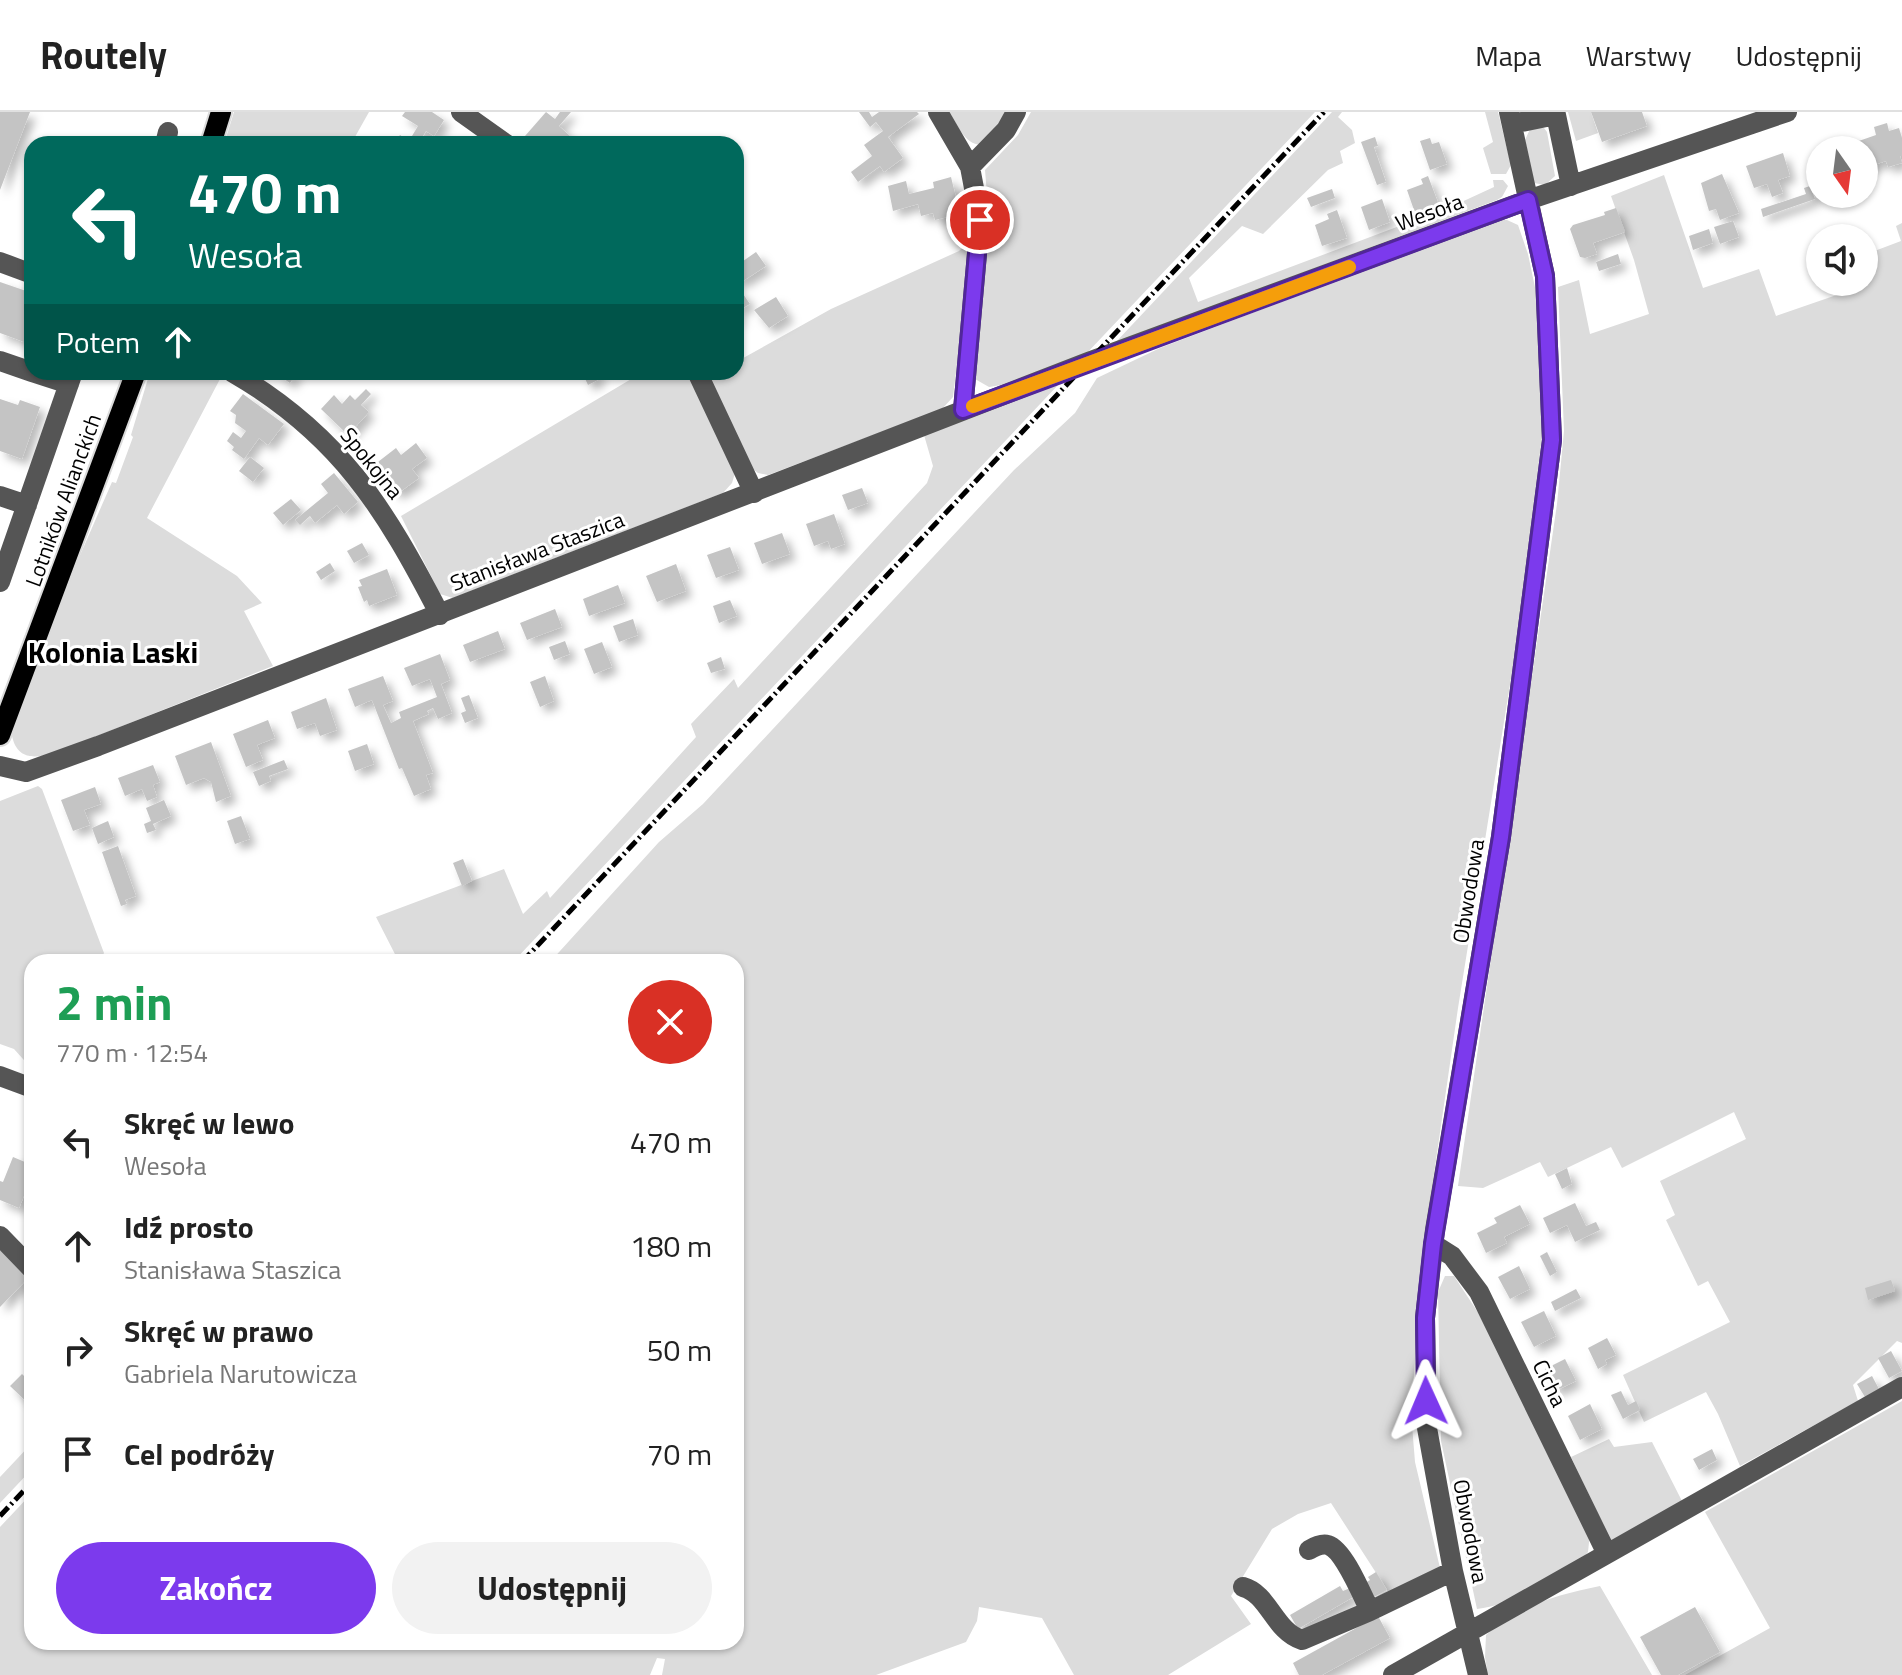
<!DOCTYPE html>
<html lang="pl">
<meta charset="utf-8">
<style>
:root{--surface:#fff;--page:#f2f2f2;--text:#222;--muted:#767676;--line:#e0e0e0;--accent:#7c3aed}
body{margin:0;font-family:"Titillium Web",sans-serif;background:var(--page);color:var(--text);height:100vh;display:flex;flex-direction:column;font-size:30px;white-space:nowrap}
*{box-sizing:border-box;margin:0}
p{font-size:26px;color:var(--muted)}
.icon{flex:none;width:44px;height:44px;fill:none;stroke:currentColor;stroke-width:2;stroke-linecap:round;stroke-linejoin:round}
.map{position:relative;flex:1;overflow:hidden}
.side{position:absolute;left:24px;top:842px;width:720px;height:696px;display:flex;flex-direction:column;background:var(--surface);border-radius:24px;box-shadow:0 2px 6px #0004}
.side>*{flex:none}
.guide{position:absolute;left:24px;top:24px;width:720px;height:244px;border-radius:24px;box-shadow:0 2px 6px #0004;background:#00695c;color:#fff;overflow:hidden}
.needle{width:52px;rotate:166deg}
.fabs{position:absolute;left:1806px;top:24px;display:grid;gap:16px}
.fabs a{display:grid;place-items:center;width:72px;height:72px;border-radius:50%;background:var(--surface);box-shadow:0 2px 6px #0004;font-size:40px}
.pin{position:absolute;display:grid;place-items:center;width:68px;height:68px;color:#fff;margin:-34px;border:4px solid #fff;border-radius:50%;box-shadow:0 2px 8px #0007}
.me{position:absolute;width:88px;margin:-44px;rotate:359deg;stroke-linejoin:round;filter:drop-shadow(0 0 6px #0008)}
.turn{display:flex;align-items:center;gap:28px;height:168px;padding:0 32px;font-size:36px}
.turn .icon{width:104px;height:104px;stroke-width:2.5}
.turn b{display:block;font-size:56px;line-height:68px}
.then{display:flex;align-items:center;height:76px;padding:0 32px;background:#0003;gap:16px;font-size:30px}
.round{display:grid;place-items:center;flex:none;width:84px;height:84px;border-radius:42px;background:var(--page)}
.headline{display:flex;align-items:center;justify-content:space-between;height:136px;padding:0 32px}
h1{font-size:48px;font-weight:700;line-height:60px;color:#1e9e55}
.button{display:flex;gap:16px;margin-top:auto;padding:16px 32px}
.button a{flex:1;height:92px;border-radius:48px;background:var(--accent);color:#fff;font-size:32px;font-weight:700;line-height:92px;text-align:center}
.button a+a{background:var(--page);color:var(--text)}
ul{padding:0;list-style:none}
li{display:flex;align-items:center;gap:24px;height:104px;padding:0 32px}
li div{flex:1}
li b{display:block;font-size:30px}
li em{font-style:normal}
header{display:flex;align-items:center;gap:48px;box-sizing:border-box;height:112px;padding:0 40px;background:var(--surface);border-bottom:2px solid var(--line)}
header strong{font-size:38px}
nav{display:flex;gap:44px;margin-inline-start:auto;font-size:28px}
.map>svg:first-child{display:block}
</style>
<header>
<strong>Routely</strong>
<nav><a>Mapa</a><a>Warstwy</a><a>Udostępnij</a></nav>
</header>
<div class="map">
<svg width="1902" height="1563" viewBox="0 0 1902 1563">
<defs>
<filter id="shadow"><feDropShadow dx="6" dy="6" stdDeviation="4" flood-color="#0004"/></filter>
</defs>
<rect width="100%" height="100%" fill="#fff"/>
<path fill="#dcdcdc" d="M234 0H369L351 32H224Z
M949 0H1010L981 33C964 32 958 13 949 0Z
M1031 0H1315L1086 242 1001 273 989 275 975 267 989 108 985 58 1018 23Z
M1332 0H1342L1338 5 1352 18 1355 31 1340 39 1343 51 1328 58 1263 122 1242 114 1189 166 1198 190 1455 93 1494 75 1493 68H1503L1508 74 1502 85 1497 88 1115 231Z
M1485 0H1498L1511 53 1506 62H1491L1483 36 1493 30Z
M1568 0H1591L1598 21 1576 29Z
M1531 15 1544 16 1547 20 1555 64 1545 73 1534 71 1525 28Z
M1664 63 1703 176 1759 157 1776 204 1854 177 1852 170H1864V143L1901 129 1896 114 1902 111V1231L1897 1229 1853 1273 1858 1289 1740 1354 1718 1302 1706 1280 1644 1310 1623 1263 1730 1210 1708 1169 1698 1174 1666 1108 1675 1103 1660 1069 1746 1027 1734 1000 1622 1056 1611 1035 1548 1065 1540 1050 1483 1076 1458 1074 1557 392 1564 319 1558 175 1579 168 1590 222 1649 202 1634 148 1611 84Z
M1498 108H1507L1518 113 1528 142 1537 185 1543 316 1517 529 1458 896 1424 1131 1411 1301 1415 1350 1440 1456 1391 1484 1331 1391 1298 1402 1272 1417 1231 1484 1251 1512 1168 1563H1074L1042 1506 979 1495 977 1509 966 1530 876 1563H662L665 1547 657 1546 650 1563H0V1415L32 1381V1530H736V850H550L659 730 703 692 1014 358 1075 301 1097 266 1160 236Z
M972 127 953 285 942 297 768 363 758 361 749 354 708 266 719 260H736V250L831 197 959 139Z
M150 260H217L220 267 147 406 237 464 262 491 244 499 273 554 72 634C51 642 19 657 12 624L74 457 112 370 116 371 133 325 131 323Z
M643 260H688L735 361 732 371 723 381 453 486 440 482 401 404Z
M1059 272 513 850H399L376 805 504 757 523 802 547 779 550 786 696 625 691 612 734 567 738 576 927 371 933 354 924 323Z
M38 674 42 677 104 841 99 850H32V957L14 937 0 932V689Z
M1445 1164H1454L1479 1202 1590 1421 1588 1440 1584 1445C1552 1464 1516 1493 1477 1497L1441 1329 1438 1180Z
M1902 1289V1563H1685L1770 1516 1705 1400Z
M1609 1327 1614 1335 1652 1330 1683 1391 1611 1429 1571 1345Z
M32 1331V1357L0 1391V1365Z
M1600 1474 1652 1563H1488L1485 1545 1486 1523C1520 1493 1556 1483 1600 1474Z"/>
<path fill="#c4c4c4" filter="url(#shadow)" d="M0 0H30L0 78Z
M405 0H432L444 8 434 24 426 19 418 32H398L395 30 400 23 409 29 418 14 402 4Z
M546 0 555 7 560 0H571L559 14 571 25 567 30 569 32H534L525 24Z
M859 0H869L872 5 879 0H917L919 2 888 25 903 46 884 60 880 54 858 70 851 60 872 44 864 33 883 19 876 10 870 15Z
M1591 0H1642L1647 14 1602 30Z
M1887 11 1889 19 1899 16 1902 26V44H1900L1902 51 1888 55 1886 49 1864 56V38H1833L1876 23 1874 15Z
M1375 25 1378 34 1374 35 1386 70 1377 73 1361 30Z
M1430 26 1432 32 1439 30 1447 52 1430 58 1420 29Z
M1783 41 1790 64 1778 68 1783 81 1772 85 1767 72 1754 76 1746 54Z
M1722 62 1739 101 1720 108 1716 97 1709 99 1701 71Z
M1428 64 1439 93 1415 101 1407 78 1423 72 1421 67Z
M951 65 960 102 935 108 933 101 921 104 918 92 893 99 888 74 906 69 909 82 934 76 933 70Z
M1810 74 1815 87 1763 105 1761 97 1806 82 1804 76Z
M1332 77 1335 86 1311 95 1307 86Z
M1382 87 1390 110 1369 118 1361 95Z
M1616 96 1625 120 1593 131 1597 142 1585 146 1580 145 1570 117 1573 113 1605 103 1604 100Z
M1337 98 1347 126 1322 134 1315 113 1329 107 1327 102Z
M1733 109 1739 125 1720 132 1714 115Z
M1709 117 1713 131 1693 138 1689 124Z
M756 140 766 154 740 171 736 165V154Z
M1618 142 1621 152 1599 159 1596 150Z
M0 170 32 181V233L0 221Z
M741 179 750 192 737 199 741 206 736 209V182Z
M776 185 788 204 769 216 754 198Z
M274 260H297L290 271Z
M582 260H597L600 267 588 273Z
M366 277 371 282 361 293 369 300 348 323 321 297 334 283 342 292 350 283 355 288Z
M243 282 284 312 268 333 259 326 244 347 232 338 234 335 227 329 233 320 241 326 246 319 235 311 236 303 230 299Z
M0 287 18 293 20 288 40 295 22 347 0 339Z
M416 331 427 346 412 357 419 366 397 382 374 353 396 336 401 343Z
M250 345 264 356 253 370 239 359Z
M334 361 358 390 344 402 337 393 315 411 310 404 300 413 295 408 328 381 321 372Z
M862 376 868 391 848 398 842 383Z
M291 387 301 398 283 413 273 401Z
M834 402 845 432 831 437 828 429 814 434 806 412Z
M782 421 790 442 762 452 754 431Z
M362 431 369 443 354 451 347 439Z
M730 435 739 458 716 466 707 443Z
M330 451 335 459 321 468 316 460Z
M676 452 686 479 657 490 646 464Z
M387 457 397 483 369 494 367 488 364 490 358 475 362 474 359 468Z
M618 473 625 491 589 504 583 487Z
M730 488 737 504 719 511 713 494Z
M555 497 562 515 527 528 520 511Z
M633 507 638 523 619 530 613 514Z
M498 519 505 537 470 550 463 533Z
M565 529 570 542 554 548 549 535Z
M602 530 612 555 594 562 584 537Z
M440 542 450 568 441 572 452 601 438 607 433 596 427 599 429 602 413 609 433 661 426 663 431 677 414 684 402 656 399 657 372 588 355 595 348 577 383 564 393 589 383 593 391 611 401 606 399 600 437 585 430 567 412 574 404 556Z
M721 545 725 557 711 561 707 551Z
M545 564 554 589 540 595 530 570Z
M469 583 478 606 465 611 461 601 466 599 461 586Z
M326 586 337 618 320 624 315 611 297 617 291 600Z
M268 608 275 626 257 633 263 648 246 655 233 622Z
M211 630 231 684 216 690 211 670 204 666 186 673 175 644Z
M367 632 374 652 355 659 348 639Z
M284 648 288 657 269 664 271 669 259 674 253 660Z
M153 653 160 670 153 673 157 685 147 689 142 677 125 684 118 666Z
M95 675 101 692 84 698 90 713 73 719 61 688Z
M164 688 171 704 153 712 156 718 147 721 144 712 151 709 146 696Z
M241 704 250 727 235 732 227 709Z
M108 709 114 725 98 732 92 716Z
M118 734 136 784 125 788 127 792 121 794 102 740Z
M463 747 472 769 462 774 453 751Z
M13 1045 32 1053V1064L19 1096 0 1088V1069L3 1070Z
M1567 1056 1572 1072 1562 1077 1555 1062Z
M1575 1091 1586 1114 1596 1110 1600 1118 1575 1130 1567 1113 1550 1121 1543 1106Z
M1520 1093 1530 1112 1504 1125 1507 1131 1486 1141 1477 1121 1497 1111 1494 1106Z
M0 1136 31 1163 0 1195Z
M1547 1140 1557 1160 1550 1164 1540 1144Z
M1519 1154 1530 1177 1510 1187 1498 1165Z
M1891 1168 1895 1179 1868 1188 1865 1176Z
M1576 1177 1581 1186 1555 1199 1551 1190Z
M1544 1199 1556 1224 1534 1235 1521 1210Z
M1607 1226 1616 1243 1605 1248 1607 1252 1598 1257 1588 1236Z
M1891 1239 1902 1259 1889 1266 1878 1246Z
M1565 1247 1576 1269 1555 1279 1545 1257Z
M22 1262 30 1270 32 1268V1295L10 1274Z
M1872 1264 1879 1277 1865 1285 1857 1272Z
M1621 1279 1628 1293 1636 1289 1640 1298 1623 1307 1611 1283Z
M1590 1292 1602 1317 1580 1328 1568 1304Z
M1712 1337 1717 1348 1699 1358 1693 1347Z
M1376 1460 1387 1478 1374 1485 1365 1471 1370 1468 1368 1465Z
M1340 1474 1343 1479 1350 1476 1355 1484 1298 1517 1290 1503Z
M1695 1495 1720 1540 1678 1563H1661L1640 1525Z
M1378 1504 1390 1526 1322 1563H1299L1293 1551Z"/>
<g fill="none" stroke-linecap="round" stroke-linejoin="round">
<defs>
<path id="major" d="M211 32 221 0
M0 623 136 260"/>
</defs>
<use href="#major" stroke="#dbdbdb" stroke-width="24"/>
<path stroke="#555" stroke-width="20" d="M461 0 506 32
M938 0 970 55 980 108 963 298
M1512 12 1556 3 1571 74
M165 32 168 20
M970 55 1006 18 1016 0
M0 150 32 162
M0 249 32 260
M32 260 69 272
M232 260C339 322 385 396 440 503
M697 260 754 381
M0 384 27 393
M0 470 73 260
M0 654 26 660 98 634 1088 250 1528 88 1787 0
M0 964 32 976
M0 1124 32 1157
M1433 1132 1452 1144 1479 1180 1607 1442
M1309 1438C1314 1435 1321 1431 1328 1433 1344 1438 1362 1483 1370 1499
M1243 1475C1269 1482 1274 1519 1302 1528L1370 1499 1453 1459
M1393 1563 1902 1275
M1478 1563 1453 1459 1427 1316 1425 1206 1435 1118 1501 725 1552 328 1545 164 1509 0"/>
<use href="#major" stroke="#000" stroke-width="20"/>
<path stroke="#000" stroke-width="5" stroke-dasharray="12 4 2 4" stroke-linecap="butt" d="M522 850 1324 0
M0 1404 32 1370"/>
</g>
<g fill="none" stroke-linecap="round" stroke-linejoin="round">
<defs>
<path id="route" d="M980 108 963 298 1528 88 1545 164 1552 328 1501 725 1433 1132 1425 1206 1426 1289"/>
</defs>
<use href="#route" stroke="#51269a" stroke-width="20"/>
<use href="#route" stroke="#7c3aed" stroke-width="14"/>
<path stroke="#f59e0b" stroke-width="14" d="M973 294 1349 155"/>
</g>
<g text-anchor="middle" stroke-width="6" stroke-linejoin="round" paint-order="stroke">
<g font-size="22" fill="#000" stroke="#fff">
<text transform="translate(1429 100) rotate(-20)" y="8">Wesoła</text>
<text transform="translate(372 351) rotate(51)" y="8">Spokojna</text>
<text transform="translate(63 388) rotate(-70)" y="8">Lotników Alianckich</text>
<text transform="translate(537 439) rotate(-21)" y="8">Stanisława Staszica</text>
<text transform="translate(1468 779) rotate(-81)" y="8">Obwodowa</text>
<text transform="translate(1550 1271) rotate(64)" y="8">Cicha</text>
<text transform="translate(1471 1419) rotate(79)" y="8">Obwodowa</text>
</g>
<g font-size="30" font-weight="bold" fill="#000" stroke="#fff">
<text x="113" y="551">Kolonia Laski</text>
</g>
</g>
</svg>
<div class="fabs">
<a><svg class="needle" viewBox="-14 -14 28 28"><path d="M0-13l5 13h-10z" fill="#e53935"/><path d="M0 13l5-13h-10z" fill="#767676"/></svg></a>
<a><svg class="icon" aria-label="sound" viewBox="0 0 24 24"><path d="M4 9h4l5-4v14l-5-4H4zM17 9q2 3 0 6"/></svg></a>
</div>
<div class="pin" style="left:980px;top:108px;background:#d93025"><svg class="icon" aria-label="arrive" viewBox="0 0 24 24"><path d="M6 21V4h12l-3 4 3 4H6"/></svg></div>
<svg class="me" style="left:1426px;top:1289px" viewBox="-20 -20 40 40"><path d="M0-17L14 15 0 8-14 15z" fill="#7c3aed" stroke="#fff" stroke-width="4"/></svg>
<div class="guide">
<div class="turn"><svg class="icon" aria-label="left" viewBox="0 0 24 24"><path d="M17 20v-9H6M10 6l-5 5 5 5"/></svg><div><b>470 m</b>Wesoła</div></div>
<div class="then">Potem<svg class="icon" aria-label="ahead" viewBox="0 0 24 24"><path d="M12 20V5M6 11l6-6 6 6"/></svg></div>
</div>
<section class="side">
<div class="headline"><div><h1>2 min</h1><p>770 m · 12:54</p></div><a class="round" style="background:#d93025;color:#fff"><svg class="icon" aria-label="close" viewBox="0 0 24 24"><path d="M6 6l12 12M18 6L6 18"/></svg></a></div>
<ul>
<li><svg class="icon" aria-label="left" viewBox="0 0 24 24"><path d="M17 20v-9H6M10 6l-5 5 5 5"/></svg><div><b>Skręć w lewo</b><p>Wesoła</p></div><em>470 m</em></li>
<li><svg class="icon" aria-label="ahead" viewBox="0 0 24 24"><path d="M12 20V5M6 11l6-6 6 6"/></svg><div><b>Idź prosto</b><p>Stanisława Staszica</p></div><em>180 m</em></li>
<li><svg class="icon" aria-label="right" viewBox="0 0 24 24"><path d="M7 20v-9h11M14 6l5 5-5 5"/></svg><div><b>Skręć w prawo</b><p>Gabriela Narutowicza</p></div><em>50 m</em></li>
<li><svg class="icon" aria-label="arrive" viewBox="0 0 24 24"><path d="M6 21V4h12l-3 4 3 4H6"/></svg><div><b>Cel podróży</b></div><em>70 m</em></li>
</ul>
<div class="button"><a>Zakończ</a><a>Udostępnij</a></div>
</section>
</div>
